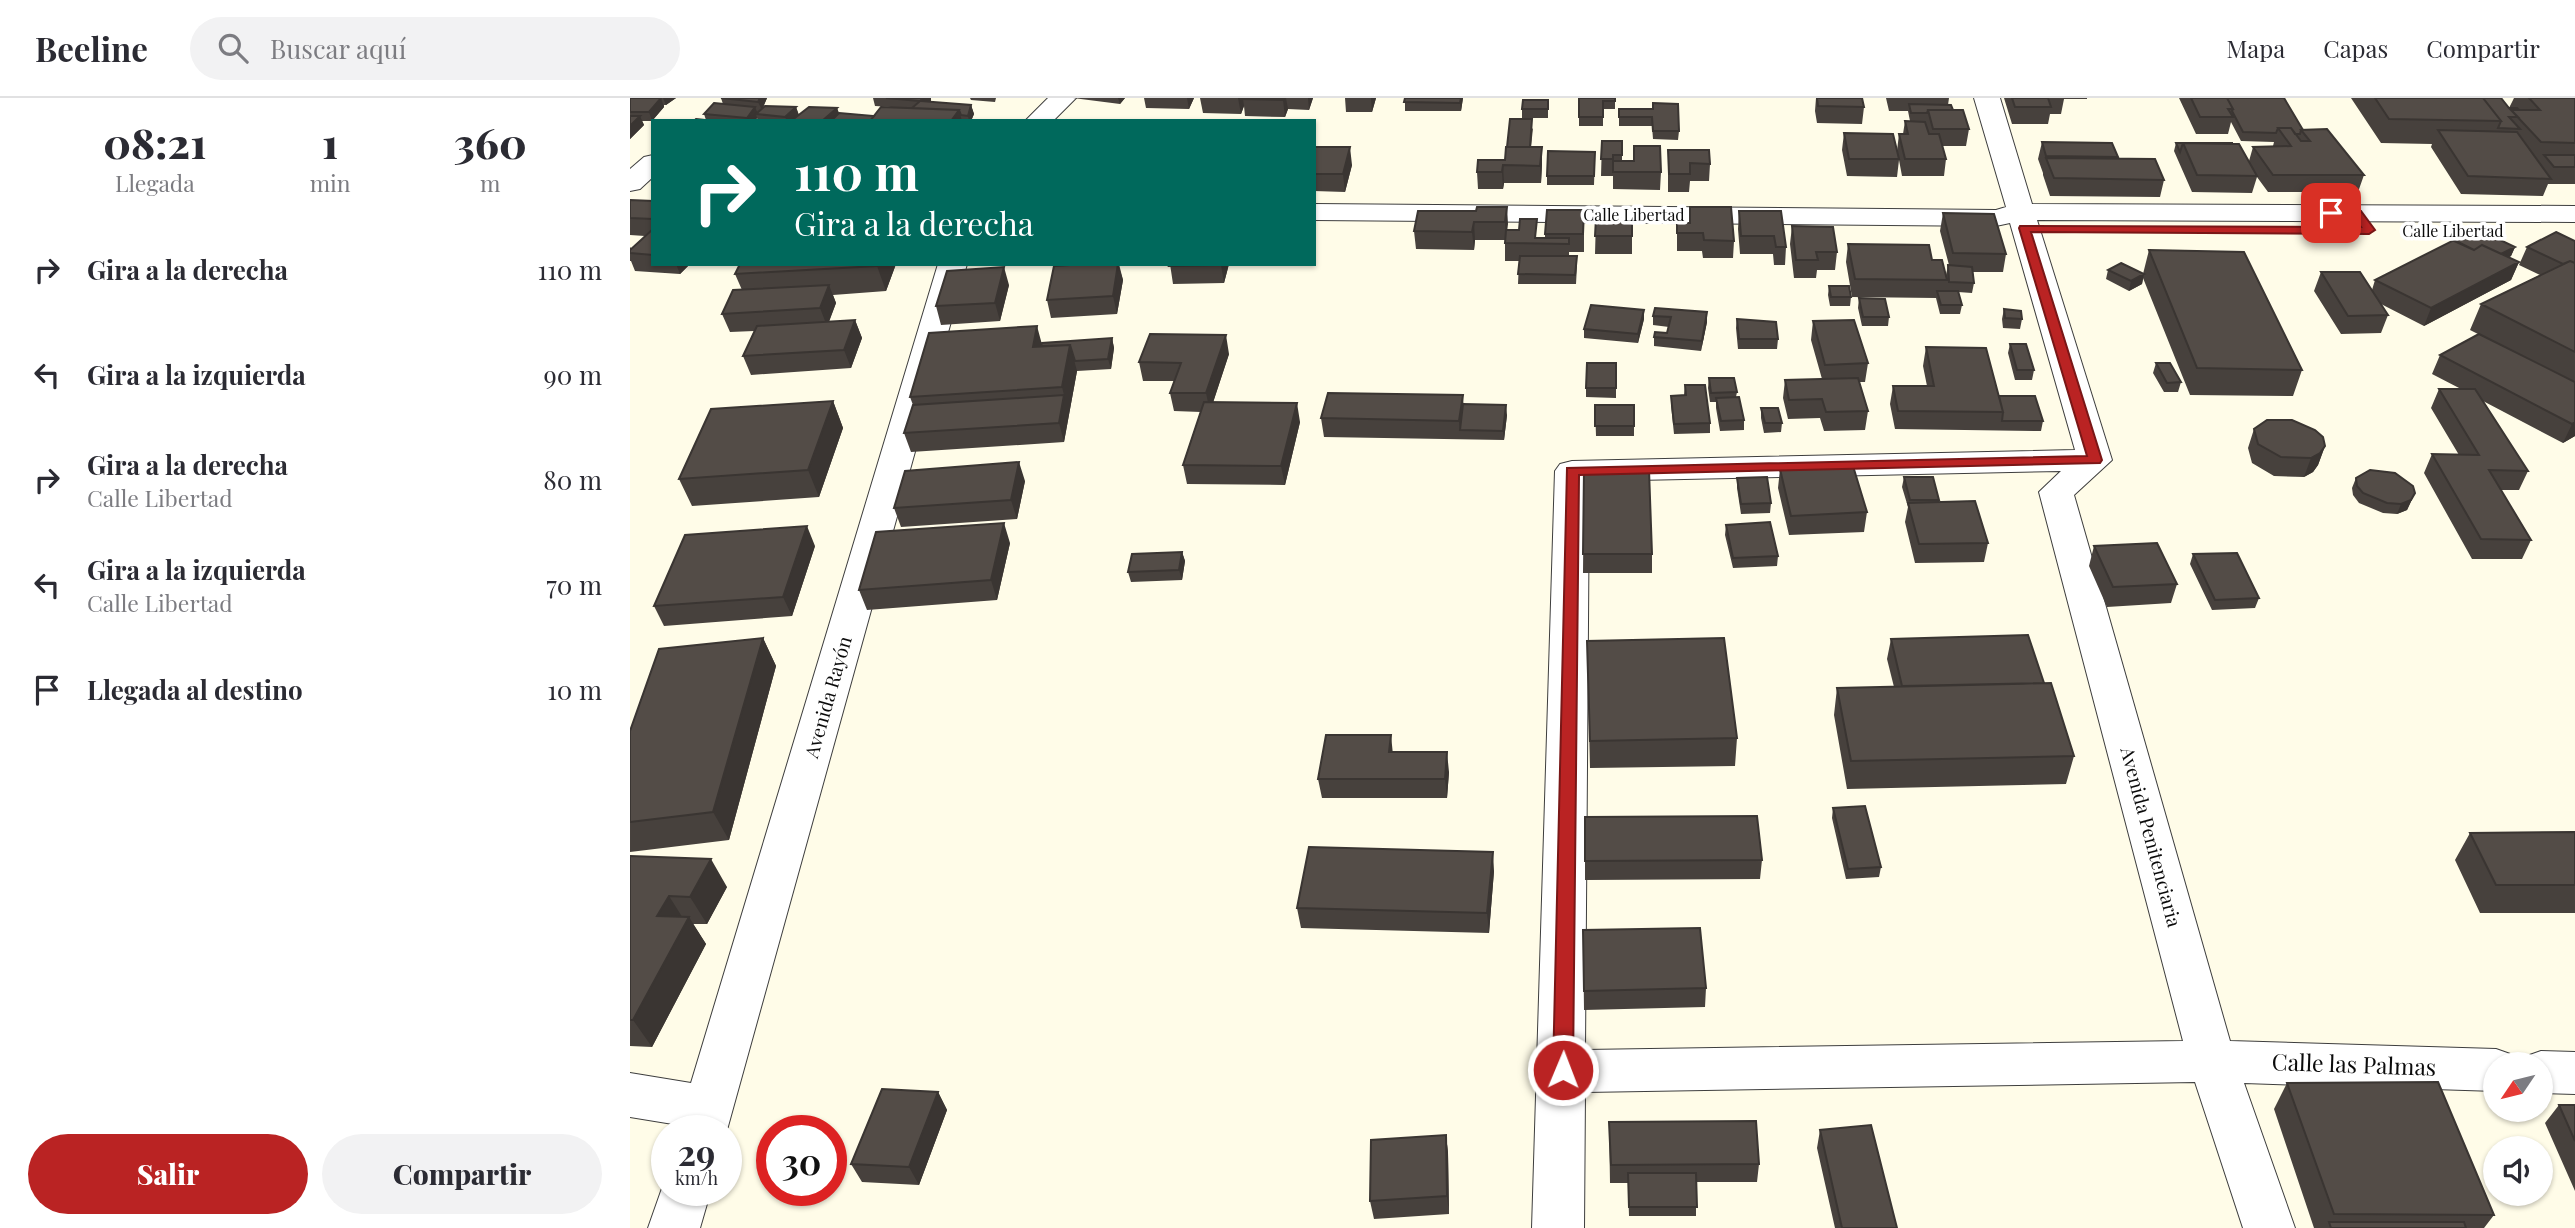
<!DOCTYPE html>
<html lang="es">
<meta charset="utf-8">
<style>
:root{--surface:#fff;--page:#f2f2f3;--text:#2b2b33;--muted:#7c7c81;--line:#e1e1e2;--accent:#ba2323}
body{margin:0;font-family:"Playfair Display",serif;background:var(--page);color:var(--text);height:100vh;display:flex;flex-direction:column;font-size:26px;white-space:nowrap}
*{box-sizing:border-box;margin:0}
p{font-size:23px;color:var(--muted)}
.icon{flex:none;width:38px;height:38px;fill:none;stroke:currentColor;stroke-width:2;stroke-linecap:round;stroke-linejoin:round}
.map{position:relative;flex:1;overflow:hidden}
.details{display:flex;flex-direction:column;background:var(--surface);width:630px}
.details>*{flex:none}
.banner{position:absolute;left:21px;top:21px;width:665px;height:147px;border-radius:0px;box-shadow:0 2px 5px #0004;background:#00695c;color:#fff;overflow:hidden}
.needle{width:46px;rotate:235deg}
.controls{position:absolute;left:1853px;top:954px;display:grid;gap:14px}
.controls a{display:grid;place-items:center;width:70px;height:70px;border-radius:50%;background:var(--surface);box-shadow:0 2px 5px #0004;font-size:35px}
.speed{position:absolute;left:21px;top:1017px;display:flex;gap:14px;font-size:35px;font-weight:700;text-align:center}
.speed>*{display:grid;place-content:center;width:91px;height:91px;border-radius:50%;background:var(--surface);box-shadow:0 2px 5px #0004;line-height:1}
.speed small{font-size:18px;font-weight:400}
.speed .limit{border:10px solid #d22;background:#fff;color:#111}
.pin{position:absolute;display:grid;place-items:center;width:60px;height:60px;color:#fff;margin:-30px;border-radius:14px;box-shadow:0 4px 10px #0006}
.me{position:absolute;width:77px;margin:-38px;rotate:1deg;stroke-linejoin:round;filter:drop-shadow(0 0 5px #0008)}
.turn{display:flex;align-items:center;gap:24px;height:147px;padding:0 28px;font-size:32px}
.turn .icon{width:91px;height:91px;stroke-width:2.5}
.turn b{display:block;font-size:49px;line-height:60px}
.eta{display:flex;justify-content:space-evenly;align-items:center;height:119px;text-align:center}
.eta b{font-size:42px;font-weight:800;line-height:49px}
.cta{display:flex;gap:14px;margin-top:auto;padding:14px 28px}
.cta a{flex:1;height:80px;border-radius:42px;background:var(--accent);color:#fff;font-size:28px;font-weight:800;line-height:80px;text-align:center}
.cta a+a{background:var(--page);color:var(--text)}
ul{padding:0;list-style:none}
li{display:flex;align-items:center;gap:21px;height:105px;padding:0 28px}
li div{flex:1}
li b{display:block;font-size:26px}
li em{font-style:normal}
header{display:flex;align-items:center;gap:42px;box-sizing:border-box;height:98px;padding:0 35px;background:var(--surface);border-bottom:2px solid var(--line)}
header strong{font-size:33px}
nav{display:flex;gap:38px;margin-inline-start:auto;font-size:24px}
.search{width:490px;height:63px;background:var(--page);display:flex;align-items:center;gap:18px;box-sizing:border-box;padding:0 24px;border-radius:38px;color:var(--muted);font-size:26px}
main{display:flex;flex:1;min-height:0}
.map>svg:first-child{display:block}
</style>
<header>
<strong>Beeline</strong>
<div class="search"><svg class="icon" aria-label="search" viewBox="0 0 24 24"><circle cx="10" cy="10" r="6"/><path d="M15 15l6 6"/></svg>Buscar aquí</div>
<nav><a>Mapa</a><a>Capas</a><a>Compartir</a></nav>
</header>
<main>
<section class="details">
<div class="eta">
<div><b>08:21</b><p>Llegada</p></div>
<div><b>1</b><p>min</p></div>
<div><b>360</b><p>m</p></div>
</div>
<ul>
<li><svg class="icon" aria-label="right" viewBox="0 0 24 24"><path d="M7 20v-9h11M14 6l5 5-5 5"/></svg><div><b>Gira a la derecha</b></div><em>110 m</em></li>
<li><svg class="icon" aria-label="left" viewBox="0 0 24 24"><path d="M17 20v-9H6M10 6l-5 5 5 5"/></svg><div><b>Gira a la izquierda</b></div><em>90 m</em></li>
<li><svg class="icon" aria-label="right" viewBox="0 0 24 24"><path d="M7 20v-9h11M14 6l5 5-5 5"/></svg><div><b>Gira a la derecha</b><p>Calle Libertad</p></div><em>80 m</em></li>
<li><svg class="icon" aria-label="left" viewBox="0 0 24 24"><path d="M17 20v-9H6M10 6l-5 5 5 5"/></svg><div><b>Gira a la izquierda</b><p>Calle Libertad</p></div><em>70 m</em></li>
<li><svg class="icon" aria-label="arrive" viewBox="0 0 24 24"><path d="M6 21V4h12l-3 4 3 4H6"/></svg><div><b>Llegada al destino</b></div><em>10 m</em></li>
</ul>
<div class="cta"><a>Salir</a><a>Compartir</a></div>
</section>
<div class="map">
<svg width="1945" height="1130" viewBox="0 0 1945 1130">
<rect width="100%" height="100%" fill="#fffce8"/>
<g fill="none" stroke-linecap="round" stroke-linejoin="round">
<defs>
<path id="minor" d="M418 0H446L423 23H395Z
M1344 0H1370L1402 106 1945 108V124L1407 122 1482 362 1444 397 1600 943 1866 951 1883 957 1887 966H1866V993L1614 985 1665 1130H1613L1565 984 955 994 954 1130H902L925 373 930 366 942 363 1445 352 1380 125 1366 128 684 122V106L1366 112 1376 109ZM1431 373 1409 394 1553 943 955 952 959 383Z
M23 57V79L10 91 0 93V71L14 59Z
M308 166H337L97 1032H47L49 1027 0 1019V975L61 985Z
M1911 953 1945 954V996L1911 995V966H1891L1894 959Z
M37 1076V1092H81L70 1130H18Z"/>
</defs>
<use href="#minor" stroke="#3e3e3e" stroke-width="2"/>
<use href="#minor" fill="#fff" fill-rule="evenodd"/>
</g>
<path fill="#47413d" d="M0 0H46L36 7H34V9L22 23H12L14 27 0 41Z
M91 0H137L133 9H166L169 17 207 10 209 15 244 18 277 10 245 8 243 0H301V4L341 7 344 16 341 23H128L127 20 125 23H64L76 22 74 16 93 6Z
M340 0H366L365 4 341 2Z
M443 0H495L490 6Z
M514 0H564L559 11 516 10Z
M570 0H683L679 12 658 11 655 19 615 18 614 8 611 16 573 15Z
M715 0H746L742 14H716Z
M775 0H833L831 13H775Z
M949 0H985V11H973V28H949Z
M1186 0H1232L1234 9 1232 26 1187 25 1185 13Z
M1256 0H1319L1318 7 1339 31 1336 48H1312L1316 61 1314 78H1272L1269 62 1267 79 1217 78 1212 52 1214 35 1267 53 1269 36H1273L1275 23H1280L1278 13H1259Z
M1374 0H1457V1H1434L1431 16H1420L1418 26H1382Z
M1549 0H1654L1673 32 1734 77 1728 94H1638L1627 79 1622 95 1562 94 1544 53 1546 45 1619 63 1623 49 1643 48 1644 44 1611 43 1601 24 1598 36H1566Z
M1721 0H1871L1879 10 1884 0H1945V86H1918L1913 98 1831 96 1801 49 1802 46 1751 45Z
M918 2V20H892V11Z
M989 11H1023L1049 33 1048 42 1023 41 1022 28H989Z
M903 30 901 49H912V66L911 85H874L873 91H848L847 74 875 62Z
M972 43H992V63L1031 74 1030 92 983 91V78H971Z
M1412 44 1488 59 1487 61 1534 82 1530 99 1420 98 1413 77V75L1408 61Z
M684 49 722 67 715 94 684 93Z
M1038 52 1080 66 1079 83H1060L1059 94H1038Z
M965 54 964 87H917V78Z
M0 102 23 103V166H60L50 176 5 173 1 163H0V149L2 151 15 138 0 137Z
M877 109V132L907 140H915V136L954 112V154H939V158L947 168 946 186H888L889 163H875V142H845L844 152 786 151 784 133 846 113Z
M1060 109 1104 143 1103 160H1073L1072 153H1047V125H1059Z
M1109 113H1151L1156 149 1155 167H1144L1143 156H1110L1108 131Z
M1313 115 1376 156 1373 174H1343L1344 185 1342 195 1328 194 1332 207 1330 216H1310L1306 200 1222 199 1216 164 1218 146 1302 162 1316 182V177L1318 167H1319L1310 133Z
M966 120H1002V156H965Z
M1162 128 1207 154 1205 172H1187L1186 180H1164L1160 146Z
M1945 143V338L1933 345 1853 303 1898 373 1889 392H1870L1901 442 1892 461H1842L1794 375 1802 356 1829 357 1801 310 1809 291H1831L1802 276 1810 257 1848 236 1840 232 1851 206 1910 177 1889 167 1897 149Z
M1885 149 1881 158 1878 160 1889 164 1881 182 1794 228 1751 206 1758 217 1751 235 1711 236 1684 193 1691 174 1742 192 1745 182Z
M1519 152 1672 272 1663 298 1560 297 1513 180 1512 186 1499 193 1476 181 1478 172 1513 176Z
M266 166 256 193 203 197 206 205 199 224 225 222 232 240 221 270 121 277 113 258 124 233 100 234 92 216 112 192 105 176Z
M456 166H489L493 182 487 216 421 220 417 202Z
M540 166H599L594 185 543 186Z
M379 187 370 223 311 227 306 208Z
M1199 188 1221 199 1220 208H1200L1198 197Z
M1229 200 1259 219 1258 228H1232L1228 210Z
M1374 211 1392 221 1390 231 1373 230 1372 221Z
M1014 212V221L1008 245 954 240V231Z
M1077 214V224L1071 253 1024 248V239L1037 235 1039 229 1023 227V218Z
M1107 221 1148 241 1147 251H1108L1106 230Z
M1183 223 1238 265 1235 284H1229L1238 313 1235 332 1194 333 1190 320 1158 321 1153 300 1155 282 1192 281 1181 242Z
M482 240 484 250 481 271 447 273 434 344 281 354 274 335 283 307 280 299 412 245Z
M1380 246 1404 272 1402 282H1385L1378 255Z
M1296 249 1369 298 1413 323 1411 333 1265 331 1260 306 1263 288H1297L1293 268Z
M599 256 583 304 670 324 655 387 557 386 553 367 571 314 544 313 540 295 544 283H513L509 264Z
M986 265V300L956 299V290Z
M1526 265 1551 284 1548 294H1534L1523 275Z
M1079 280 1107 294 1106 299 1114 322V332L1090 333 1086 310V304H1080L1078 290Z
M1055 287 1080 325V335L1044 336 1041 307V298L1054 297Z
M203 303 213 330 189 399 62 408 49 381Z
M833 306 877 317 874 342 694 339 691 320Z
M965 307H1004V338H966Z
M1131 310 1152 325 1151 334 1134 335 1131 320Z
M1624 331 1695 348 1688 367 1683 374 1674 379 1644 378 1622 365 1618 350Z
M1150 371 1237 414 1234 434 1159 437 1148 390Z
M954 372 1022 456V475H953Z
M1274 379 1309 402V404L1358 445 1354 464 1285 465 1275 424 1278 409 1272 389Z
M1107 380 1141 405 1140 415 1111 416 1107 390Z
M1726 380 1785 395 1777 412 1767 416 1753 415 1729 405 1723 397 1722 390Z
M395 383 387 421 271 429 264 410Z
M1096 427 1148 458 1147 468 1103 470 1095 437Z
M380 445 367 502 237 512 229 492Z
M185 448 162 518 34 528 24 508Z
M1464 448 1547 486 1541 505 1477 509 1459 468Z
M552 454 555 463 552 482 501 484 498 474Z
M1563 456 1629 500 1625 510 1582 512 1560 466Z
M133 540 146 568 99 742 0 754V633Z
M1261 541 1414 585 1444 658 1436 686 1217 691 1204 617 1207 590 1264 589 1257 561Z
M957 543 1107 640 1105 668 960 670Z
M763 654 819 674 817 700H692L688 681Z
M1203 710 1251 769 1249 779 1216 781 1202 720Z
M955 719 1132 762 1130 781 955 782Z
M1945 734V815H1850L1825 762 1840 735Z
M0 758 97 789 77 826H63L76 846 22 949 0 948Z
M864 773 859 835 671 830 667 810Z
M953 832 1076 890 1075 909 954 912Z
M1657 985 1864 1117 1854 1130H1684L1644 1011Z
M308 994 317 1012 289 1087 232 1084 221 1066Z
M1929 1007H1945V1093L1915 1025Z
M979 1024 1129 1066 1127 1084H1066V1118H999L998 1085H980Z
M1190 1032 1267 1130H1205L1187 1050Z
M816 1037 818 1055 819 1116 744 1121 740 1103Z"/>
<path fill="#3a3532" d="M31 0 34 9 22 23 19 14Z
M33 0H46L36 7Z
M130 0H137L132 12 128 4Z
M293 0H301V3L292 11 290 3Z
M488 0H495L490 6Z
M557 0H564L559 11Z
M608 0H617L613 1 614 8 611 16Z
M654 0H656L658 11 655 19 653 2Z
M678 0H683L679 12Z
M741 0H746L742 14Z
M831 0H833L831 13 830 5Z
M341 7 344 16 341 23H339L338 18Z
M125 9 128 16H126L127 20 125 23H118L117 20Z
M166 9 169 18 164 23H157L155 19Z
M207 10 210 19 205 23H192Z
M329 12 332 23H321Z
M10 18 14 27 0 41V28Z
M720 49 722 67 715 94 713 76Z
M912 49V66L911 85 910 68Z
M873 67 874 85 873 91 872 74Z
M877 109 878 126 876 142 875 124Z
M844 124 845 142 844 152 842 134Z
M1885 149 1881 158 1856 171 1860 162Z
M1889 164 1881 182 1794 228 1801 210Z
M46 166H60L50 176Z
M248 166H266L256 193 247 168Z
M488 166 493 182 487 216 483 198Z
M591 166H599L594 185 591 167Z
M374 169 379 187 370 223 365 205Z
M1514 176 1512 186 1499 193 1501 183Z
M199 187 206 205 197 228 190 210Z
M1014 212V221L1008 245V236Z
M1077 214V224L1071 253 1072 243Z
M225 222 232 240 221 270 214 252Z
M407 228 414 254 403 249Z
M596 237 599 256 580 314 576 295Z
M482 240 484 250 481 271 478 261Z
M440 247 447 273 434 344 429 325 434 297 432 289Z
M833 297 834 316 830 332 829 323Z
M203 303 213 330 189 399 178 372Z
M667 305 670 324 655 387 651 368Z
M876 307 877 317 874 342 873 333Z
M1945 324V338L1933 345 1942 326Z
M1695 348 1688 367 1683 374 1674 379 1681 360Z
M389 364 395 383 387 421 381 402Z
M1785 395 1777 412 1767 416 1771 406Z
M374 425 380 445 367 502 361 482Z
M177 428 185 448 162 518 153 499Z
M552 454 555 463 552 482 549 472Z
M133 540 146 568 99 742 83 714Z
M761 637 763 657 759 654Z
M817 654 819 674 817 700 815 681Z
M863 754 864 773 859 835 857 815Z
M81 761 97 789 77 826 60 799Z
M39 798 56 825 59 819 76 846 22 949 3 922 27 818Z
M308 994 317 1012 289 1087 279 1069Z
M816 1037 818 1055 819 1116 817 1098Z"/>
<path fill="#534c47" stroke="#3a3532" stroke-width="2" d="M0 0H31L19 14H0Z
M91 0H130L128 4Z
M256 0H293L290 3 341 7 338 18 331 17 329 12 282 10 290 3Z
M613 0H654L653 2 613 1Z
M775 0H831L830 5 774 4Z
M949 0H985V3H973V19H949Z
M1187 0H1232L1234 9 1188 8Z
M1382 0H1418L1421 9H1385Z
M1561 0H1597L1603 11H1598L1603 19H1570Z
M1597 0H1654L1673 32H1671L1670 36H1665L1661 30H1648L1646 35 1613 34 1602 13 1603 11Z
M1745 0H1853L1871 23 1759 21Z
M1853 0H1871L1879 10H1887L1889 12H1881L1888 19H1879L1890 31 1868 30 1871 23Z
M1899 0H1945V45L1911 44 1881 12H1910Z
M893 2H918V11H892Z
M84 5 125 9 117 20 74 16Z
M1023 5 1048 6 1049 33H1023L1022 19H989V11H1023Z
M1279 6 1321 7 1323 12H1298L1297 15H1281Z
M135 8 166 9 155 19 126 16Z
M179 9 207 10 192 23H161Z
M251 9 329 12 321 23H240Z
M1298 12H1333L1339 31H1303Z
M209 15 244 18 240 23H201Z
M0 18H10L0 28Z
M66 21 84 23H64Z
M880 21H902L900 49H877Z
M1275 23 1295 24 1299 36H1309L1316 61H1275L1269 36H1278Z
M1648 30H1661L1671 43H1680L1671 32 1697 31 1734 77H1643L1623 49 1661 48Z
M1808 32 1887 34 1921 81 1838 78Z
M1214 35 1263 36 1269 61H1219Z
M972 43H992V57H983V61H971Z
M1412 44 1482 45 1488 59 1416 58Z
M1546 45H1602V46L1553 45 1550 54Z
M1553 45 1609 46 1627 78 1567 77Z
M1004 48H1030L1031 74H983V63H1004Z
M684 49H720L713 76H684Z
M876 49H912L910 68 873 67 872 74H847L848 62H875Z
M1038 52H1079L1080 66 1060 65V76H1039Z
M918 53 965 54 964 78H917Z
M1914 57H1945V69H1924Z
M1416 60 1525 61 1534 82 1424 80Z
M0 102 23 103V121L0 120Z
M847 109H877L875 124H844L842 134 784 133 788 113H846Z
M1060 109H1101L1104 143 1074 142 1073 135H1047V125H1060Z
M917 112H954L953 136H915Z
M1109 113H1151L1156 149H1146L1144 138H1111Z
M1313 115 1364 116 1376 156 1323 155Z
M966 120H1002V138H965Z
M890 121H907L905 140H939V146L875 145 876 132H889Z
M1162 128 1203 129 1207 154H1186L1188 162H1166Z
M23 131V157L0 155V152Z
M1847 131 1885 149 1871 156 1852 147 1844 152 1824 143Z
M1926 134 1945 143V165L1940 163 1933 166 1897 149Z
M1824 142 1844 152 1852 147 1889 164 1801 210 1745 182Z
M1218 146 1299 147 1302 162H1312L1317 182 1225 181Z
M1519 152 1614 154 1672 272 1567 270Z
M890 158H947L945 177 888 176Z
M1940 163 1945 165V254L1851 206Z
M1491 165 1514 176 1501 183 1478 172Z
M110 166H248L247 168 105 176Z
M456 166H488L483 198 417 202 424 168Z
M540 166H591V167L539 168Z
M1318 167 1342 169 1344 185 1319 184Z
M374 169 365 205 306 208 317 173Z
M1691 174H1730L1758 217 1718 218Z
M199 187 190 210 92 216 103 192Z
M1199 188H1219L1221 199H1201Z
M1307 193H1328L1332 207H1311Z
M1229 200 1255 201 1259 219H1233Z
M961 207 1014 212 1008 236 954 231Z
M1025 210 1077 214 1072 243 1024 239 1025 234 1037 235 1041 219 1023 218Z
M1374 211 1391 213 1392 221 1375 220Z
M1107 221 1146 224 1148 241H1109Z
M225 222 214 252 113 258 127 228Z
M1224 222 1238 265 1195 267 1183 223Z
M407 228 403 249 440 247 432 289 280 299 299 235Z
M520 236 596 237 576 295H540L551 265 509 264Z
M1849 236 1945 284V324L1942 326 1810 257Z
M482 240 478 261 445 263 440 247 411 248 412 245Z
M1380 246H1396L1404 272H1387Z
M1296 249 1356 250 1373 314 1268 313 1263 288H1304Z
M957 265H986V290H956Z
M1526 265H1540L1551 284 1537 285Z
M1079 280H1104L1107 294 1081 295Z
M1228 280 1238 313 1196 314 1192 301 1159 302 1155 282Z
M1055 287H1075L1080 325 1044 326 1041 298 1056 297Z
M1809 291H1845L1898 373 1859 372 1901 442 1851 441 1802 356 1849 357Z
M698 295 833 297 829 323 691 320Z
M434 297 429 325 274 335 283 307Z
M1369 298H1405L1413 323H1372L1373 314Z
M1109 299 1114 322 1091 323 1086 300Z
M203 303 178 372 49 381 81 311Z
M574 304 667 305 651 368 553 367Z
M833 306 876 307 873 333 830 332Z
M965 307H1004V328H965Z
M1131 310H1148L1152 325H1135Z
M1637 322H1662L1685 332 1693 339 1695 348 1690 355 1681 360 1651 359 1628 346 1624 331Z
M389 364 381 402 264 410 275 373Z
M1223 368 1237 414 1161 418 1150 371Z
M954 372H1019L1022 456H953Z
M1740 372 1765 375 1783 388 1785 395 1781 402 1771 406 1757 405 1733 395 1727 388 1726 380Z
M1137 379 1141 405 1111 406 1107 380Z
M1274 379H1303L1309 402H1280Z
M1345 403 1358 445 1289 446 1278 405Z
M1140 424 1148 458 1103 460 1096 427Z
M374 425 361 482 229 492 246 434Z
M177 428 153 499 24 508 55 437Z
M1527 445 1547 486 1483 489 1464 448Z
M552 454 549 472 498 474 502 456Z
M1607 455 1629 500 1585 502 1563 456Z
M1398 537 1414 585 1272 588 1261 541Z
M133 540 83 714 0 724V633L29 551Z
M1094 540 1107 640 960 643 957 543Z
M1421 585 1444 658 1221 663 1207 590Z
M696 637H761L759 654H817L815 681H688Z
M1235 708 1251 769 1218 771 1203 710Z
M1127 718 1132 762 955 763V719Z
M1945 734V787H1866L1840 735Z
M679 749 863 754 857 815 667 810Z
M0 758 81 761 60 799 39 798 27 818 59 819 3 922H0Z
M1070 830 1076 890 954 893 953 832Z
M1808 984 1864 1117 1704 1116 1657 985Z
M252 991 308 994 279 1069 221 1066Z
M1929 1007H1945V1043Z
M1126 1023 1129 1066 981 1067 979 1024Z
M1241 1027 1267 1130H1212L1190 1032Z
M816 1037 817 1098 740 1103 741 1042Z
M998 1075H1066L1067 1109H999Z
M1699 1124H1834L1836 1130H1701Z"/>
<path fill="#ba2323" stroke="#791717" stroke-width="2" d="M1701 112 1731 113 1745 132 1739 136 1401 134 1472 362 1470 365 949 377 943 972 940 979 933 981 926 979 923 972 937 370 1457 358 1389 130 1390 128 1731 129 1724 119 1697 118 1695 115Z"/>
<g text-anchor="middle" stroke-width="7" stroke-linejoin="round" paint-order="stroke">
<g font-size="16" fill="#0b0b0b" stroke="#fff">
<text x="1004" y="123">Calle Libertad</text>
<text x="1823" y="139">Calle Libertad</text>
</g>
<g font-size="19" fill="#0b0b0b" stroke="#fff">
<text transform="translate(198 599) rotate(-74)" y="7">Avenida Rayón</text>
<text transform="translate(1521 739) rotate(75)" y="7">Avenida Penitenciaria</text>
</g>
<g font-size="23" fill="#0b0b0b" stroke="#fff">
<text transform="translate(1724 967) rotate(2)" y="8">Calle las Palmas</text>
</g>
</g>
</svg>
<div class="controls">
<a><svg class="needle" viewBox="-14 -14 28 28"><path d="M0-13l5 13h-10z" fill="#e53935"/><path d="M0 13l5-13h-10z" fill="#7c7c81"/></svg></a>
<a><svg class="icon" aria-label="sound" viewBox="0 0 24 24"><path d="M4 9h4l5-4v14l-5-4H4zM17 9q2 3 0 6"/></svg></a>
</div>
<div class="speed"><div>29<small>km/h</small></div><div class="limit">30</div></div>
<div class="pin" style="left:1701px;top:115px;background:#d93025"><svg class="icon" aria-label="arrive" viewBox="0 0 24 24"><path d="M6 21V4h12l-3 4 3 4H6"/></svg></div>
<svg class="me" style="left:933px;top:972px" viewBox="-20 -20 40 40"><circle r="17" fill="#ba2323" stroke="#fff" stroke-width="3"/><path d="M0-11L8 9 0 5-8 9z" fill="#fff"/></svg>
<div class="banner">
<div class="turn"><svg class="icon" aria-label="right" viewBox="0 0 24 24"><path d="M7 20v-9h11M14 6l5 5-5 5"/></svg><div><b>110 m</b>Gira a la derecha</div></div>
</div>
</div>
</main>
